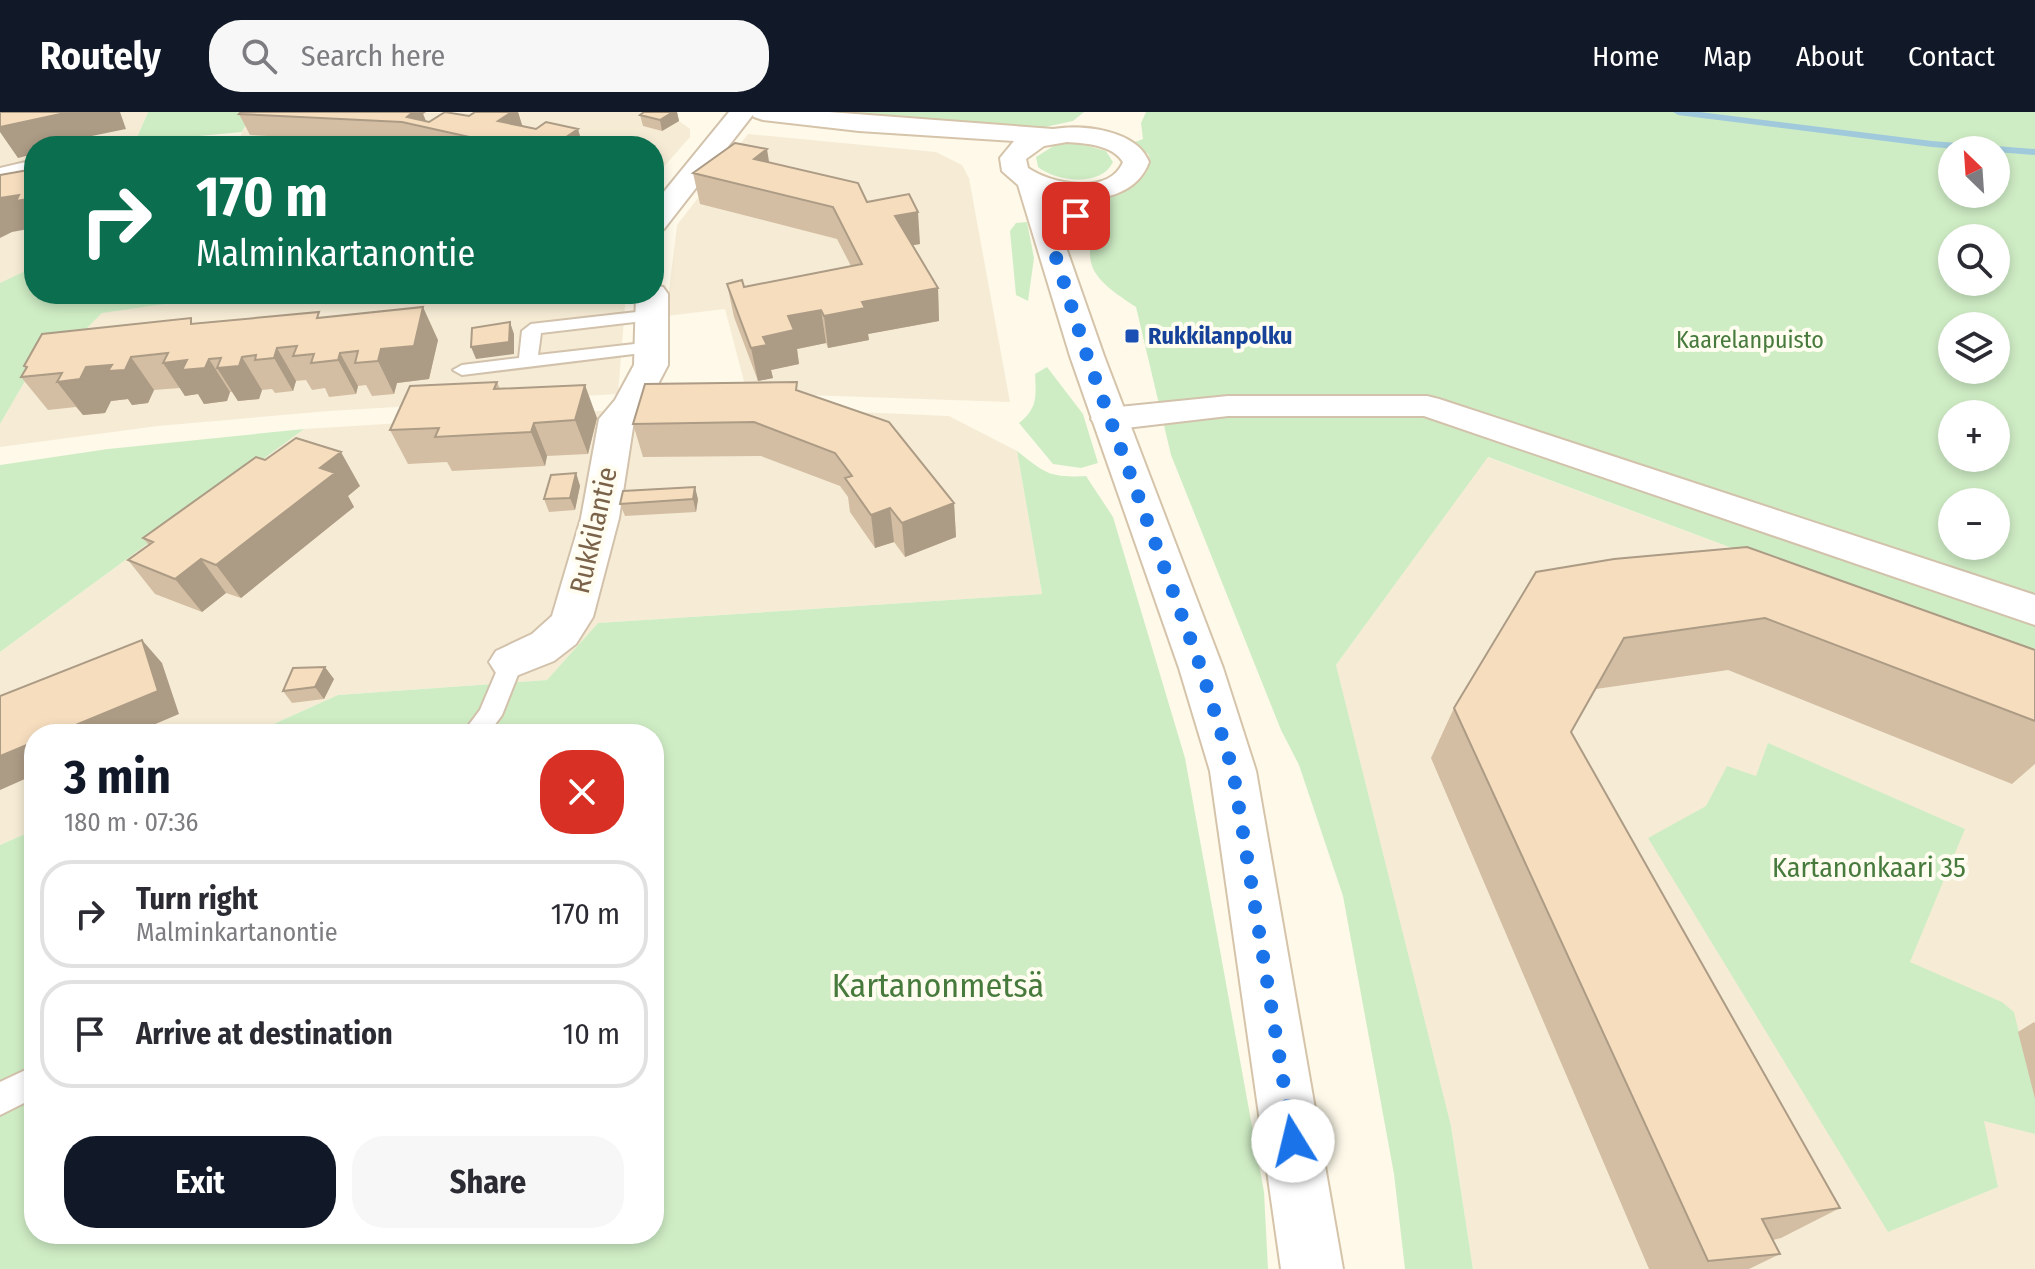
<!DOCTYPE html>
<meta charset="utf-8">
<style>
:root{--surface:#fff;--page:#f7f7f7;--text:#2b2b33;--muted:#7c7c81;--line:#e1e1e2;--accent:#111827}
body{margin:0;font-family:"Fira Sans Condensed",sans-serif;background:var(--page);color:var(--text);height:100vh;display:flex;flex-direction:column;font-size:30px;white-space:nowrap}
*{box-sizing:border-box;margin:0}
p{font-size:26px;color:var(--muted)}
.icon{flex:none;width:44px;height:44px;fill:none;stroke:currentColor;stroke-width:2;stroke-linecap:round;stroke-linejoin:round}
.map{position:relative;flex:1;overflow:hidden}
.details{position:absolute;left:24px;top:612px;width:640px;height:520px;display:flex;flex-direction:column;background:var(--surface);border-radius:32px;box-shadow:0 4px 12px #0003}
.details>*{flex:none}
.hud{position:absolute;left:24px;top:24px;width:640px;height:168px;border-radius:32px;box-shadow:0 4px 12px #0003;background:#0b6e4f;color:#fff;overflow:hidden}
.needle{width:52px;rotate:335deg}
.controls{position:absolute;left:1938px;top:24px;display:grid;gap:16px}
.controls a{display:grid;place-items:center;width:72px;height:72px;border-radius:50%;background:var(--surface);box-shadow:0 4px 12px #0003;font-size:40px}
.pin{position:absolute;display:grid;place-items:center;width:68px;height:68px;color:#fff;margin:-34px;border-radius:16px;box-shadow:0 4px 12px #0006}
.me{position:absolute;width:88px;margin:-44px;rotate:351deg;stroke-linejoin:round;filter:drop-shadow(0 0 6px #0008)}
.turn{display:flex;align-items:center;gap:28px;height:168px;padding:0 40px;font-size:36px}
.turn .icon{width:104px;height:104px;stroke-width:2.5}
.turn b{display:block;font-size:56px;line-height:68px}
.round{display:grid;place-items:center;flex:none;width:84px;height:84px;border-radius:32px;background:var(--page)}
.headline{display:flex;align-items:center;justify-content:space-between;height:136px;padding:0 40px}
h1{font-size:48px;font-weight:700;line-height:60px;color:var(--accent)}
.action{display:flex;gap:16px;margin-top:auto;padding:16px 40px}
.action a{flex:1;height:92px;border-radius:32px;background:var(--accent);color:#fff;font-size:32px;font-weight:700;line-height:92px;text-align:center}
.action a+a{background:var(--page);color:var(--text)}
ul{padding:0;list-style:none}
li{display:flex;align-items:center;gap:24px;height:108px;margin:0 16px 12px;padding:0 24px;border:4px solid var(--line);border-radius:32px}
li div{flex:1}
li b{display:block;font-size:30px}
li em{font-style:normal}
header{display:flex;align-items:center;gap:48px;box-sizing:border-box;height:112px;padding:0 40px;background:var(--accent);color:#fff}
header strong{font-size:38px}
nav{display:flex;gap:44px;margin-inline-start:auto;font-size:28px}
.search{width:560px;height:72px;background:var(--page);display:flex;align-items:center;gap:20px;box-sizing:border-box;padding:0 28px;border-radius:32px;color:var(--muted);font-size:30px}
.map>svg:first-child{display:block}
</style>
<header>
<strong>Routely</strong>
<div class="search"><svg class="icon" aria-label="search" viewBox="0 0 24 24"><circle cx="10" cy="10" r="6"/><path d="M15 15l6 6"/></svg>Search here</div>
<nav><a>Home</a><a>Map</a><a>About</a><a>Contact</a></nav>
</header>
<div class="map">
<svg width="2035" height="1157" viewBox="0 0 2035 1157">
<rect width="100%" height="100%" fill="#fef9e9"/>
<path fill="#f6ecd6" d="M0 0H148L135 30 108 34H34V48L0 58Z
M253 0H643L679 9 690 17V25L654 66V34H235Z
M748 22 936 40 962 53 969 66 1010 290 747 281 725 197 666 204 677 113Z
M34 66V182H626L618 282 329 299 158 314 0 335V75Z
M813 298 949 304 1017 339 1042 482 598 511 547 568 338 583 251 622H34V718L0 733V540L304 317 597 299Z
M1487 345 2035 549V1157H1473L1451 1014 1355 730 1336 553Z"/>
<path fill="#cfedc5" fill-rule="evenodd" d="M148 0H253L242 20 135 30Z
M827 0H1084L1073 9 1036 17Z
M1146 0H2035V549L1488 345 1336 553 1451 1014 1473 1157H1405L1394 1062 1343 784 1299 653 1281 618 1171 343 1136 195C1090 165 1078 152 1102 99H1089C1106 76 1154 79 1149 43L1135 30 1143 27 1141 11ZM1952 38H1996V82H1952ZM1952 126H1996V170H1952ZM1952 214H1996V258H1952ZM1952 302H1996V346H1952ZM1952 390H1996V434H1952Z
M1077 31 1106 39 1113 50C1102 75 1056 70 1038 55L1036 45 1055 33Z
M1027 110 1034 146 1028 189 1016 183 1010 119 1016 111Z
M34 155V182H177L164 192 102 201 78 225 40 243 0 312V171Z
M1047 255 1083 302 1098 351 1081 356 1053 352 1019 311C1038 296 1036 284 1035 262Z
M304 317 0 540V353L108 337Z
M1017 339C1045 361 1049 366 1086 364L1113 405 1185 646 1264 1080 1268 1157H0V733L34 718V1122H654V622H251L338 583 547 568 598 511 1042 482Z
M1768 631 1965 717 1910 850 2002 890 2014 900 2035 987V1022L1984 1009 1998 1075 1888 1120 1648 726 1706 694 1727 654 1756 664Z"/>
<g fill="none" stroke-linecap="round" stroke-linejoin="round">
<path fill="#a0cadc" fill-rule="evenodd" d="M1673 0H1700L1932 29 2035 37V43L1932 35 1678 3Z"/>
<defs>
<path id="lane" d="M654 198 660 199 663 203 660 207 541 221 538 243 652 230 658 231 661 235 658 239 462 263 453 258 462 253 519 246 522 219 531 212Z
M511 541 519 544 523 550 502 603 488 622H462L480 598 503 544Z
M34 954V986L0 1003V970Z"/>
<path id="street" d="M729 0H755L664 117 654 120V92Z
M164 26 177 28 181 34H151L155 28Z
M34 48V64L0 72V56Z
M654 173 663 175 668 182V253L647 293 634 309 619 406 593 505 576 532 554 549 511 566 496 561 489 550 496 539 532 522 552 504 581 406 599 307 615 288 634 253 636 182H654Z
M1228 284H1427L1439 287 2035 483V513L1424 304H1228L1109 318 1097 315 1091 307 1097 299 1109 296Z"/>
<path id="secondary" d="M750 0H829L1053 17C1083 12 1137 18 1149 50 1135 89 1084 92 1048 84L1104 244 1223 556 1256 659 1343 1157H1281L1210 659 1179 556 1070 244 1018 73 1002 59 1000 46 1014 29 859 19 763 8 754 5ZM1067 30C1085 31 1113 33 1123 50 1109 84 1051 72 1028 56L1026 47 1044 34Z"/>
</defs>
<use href="#lane" stroke="#d2c2ac" stroke-width="4"/>
<use href="#street" stroke="#d2c2ac" stroke-width="4"/>
<use href="#secondary" stroke="#d5c4aa" stroke-width="4"/>
<use href="#lane" fill="#fff" fill-rule="evenodd"/>
<use href="#street" fill="#fff" fill-rule="evenodd"/>
<use href="#secondary" fill="#fff" fill-rule="evenodd"/>
</g>
<path fill="#d4bea3" d="M241 0H426L423 2 426 9 429 10 469 4 475 0H518L522 14 583 34H420L410 32 250 23 239 2Z
M644 0H677L679 9 662 19 643 14 640 3Z
M769 51 867 90 920 132 912 133 938 176 939 209 868 222 869 228 828 236 826 231 797 237 799 252 771 258 773 266 758 269 734 205 727 172 744 175 851 154 837 127 700 92 693 61Z
M322 205 438 228 429 267 397 271 394 282 372 284 366 273 358 274 356 282 329 285 325 276 312 278 306 268 296 269 293 279 275 281 272 277 262 278 259 287 238 289 232 280H230L227 289 204 292 198 282 185 284 180 276 154 278 148 291 132 293 128 287 111 289 105 301 83 303 76 295 48 298 21 265 26 257 24 254 195 212Z
M497 270 500 277 597 306 588 342 547 344 545 354 452 359 447 350 408 352 390 318Z
M798 278 954 391 956 425 905 445 894 430 875 436 850 400 848 385 840 374 761 344 643 345 633 312Z
M265 348 360 374 348 384 354 395 241 486 226 481 202 500 155 482 128 448 149 433 143 426Z
M576 361 580 374 575 398 549 400 544 387Z
M698 387 696 400 625 404 620 392Z
M1536 460 2035 538V652L2012 672 1728 558 1596 577 1571 620 1840 1096 1781 1126 1773 1128 1780 1142 1749 1157H1649L1431 646 1454 596Z
M334 567 324 587 292 591 283 579Z
M2034 910 2035 911V987L2018 920Z"/>
<path fill="#ac9b85" d="M65 0H120L126 17 82 26 84 31 72 34H34V42L18 46 0 20V15Z
M407 0H426L423 2 428 14 410 12Z
M512 0H518L524 19 498 9Z
M673 0H677L679 9 662 19 660 8Z
M578 17 583 34H553Z
M767 37 772 68 760 78 754 47Z
M19 83 34 86V116L12 120 0 126V86Z
M918 100 920 132 897 136 895 104Z
M938 176 939 209 868 222 869 228 828 236 824 204 862 190Z
M423 195 438 228 429 267 397 271 394 282 378 249 381 237Z
M821 198 826 231 797 237 799 252 771 258 773 266 758 269 751 236 788 204Z
M510 210 514 222V242L476 247 471 235Z
M277 236 296 269 293 279 274 246Z
M340 241 358 274 356 282 338 248Z
M131 245 154 278 148 291 132 293 128 287 111 289 105 301 83 303 57 270 86 255Z
M242 245 262 278 259 287 238 289 217 256Z
M209 247 230 280 227 289 204 292 198 282 185 284 163 251 187 248Z
M585 273 597 306 588 342 575 308Z
M534 311 547 344 545 354 531 320Z
M341 340 360 374 348 384 354 395 241 486 216 453 320 356Z
M576 361 580 374 575 398 570 386Z
M695 375 698 387 696 400 693 387Z
M954 391 956 425 905 445 902 411Z
M890 396 894 430 875 436 871 403Z
M201 447 226 481 202 500 175 467Z
M142 528 162 551 179 602 132 622H54Z
M325 555 334 567 324 587 315 575Z
M34 630V663L0 678V644Z"/>
<path fill="#f6ddbe" stroke="#ac9b85" stroke-width="2" d="M0 0H65V1L0 15Z
M241 0H413L407 5 429 10 445 0 469 4 475 0H512L498 9 536 17 546 10 578 17 553 34H510L402 10 239 2Z
M644 0H673L660 8 640 3Z
M290 26 364 34H187L193 27Z
M735 31 767 37 754 47 858 71 867 90 909 82 918 100 895 104 938 176 862 190 865 196 824 204 821 198 788 204 794 218 763 225 767 233 751 236 727 172 742 168 744 175 862 152 833 95 693 61Z
M34 57V86L16 89 19 83 0 86V63Z
M423 195 414 234 381 237 378 249 355 251 358 239 340 241 338 248 311 251 314 242 293 244 297 234 277 236 274 246 255 248 256 243 242 245 239 254 217 256 221 246 209 247 205 256 182 258 187 248 163 251 168 241 131 245 125 258 108 259 112 253 86 255 80 267 57 270 62 261 21 265 27 255 24 254 42 222 191 206V212L319 200 317 206Z
M510 210 509 230 471 235 472 216Z
M497 270 494 277 585 273 575 308 534 311 531 320 435 325 439 316 390 318 410 274Z
M797 270 796 278 889 310 954 391 902 411 890 396 871 403 845 366 852 364 835 341 754 310 633 312 645 272Z
M296 326 341 340 320 356 335 361 216 453 201 447 175 467 128 448 153 430 143 426 256 345 265 348Z
M576 361 570 386 544 387 551 363Z
M695 375 693 387 620 392 623 379Z
M1747 435 2035 538V609L1765 506 1624 526 1571 620 1840 1096 1762 1107 1780 1142 1708 1149 1454 596 1536 460 1614 447Z
M142 528 158 579 54 622H34V630L0 644V584Z
M325 555 315 575 283 579 293 556Z"/>
<g fill="none" stroke-linecap="round" stroke-linejoin="round">
<path stroke="#1a73e8" stroke-width="14" stroke-dasharray="0 25.2" d="M1076 104 1067 129 1054 139 1087 244 1201 556 1233 659 1293 1029"/>
</g>
<rect fill="#1a4fb4" stroke="#fffcf0" stroke-width="3" x="1124" y="216" width="16" height="16" rx="4"/>
<g text-anchor="middle" stroke-width="8" stroke-linejoin="round" paint-order="stroke">
<g font-size="24" font-weight="bold" fill="#164399" stroke="#fffcf0" text-anchor="start">
<text x="1148" y="232">Rukkilanpolku</text>
</g>
<g font-size="24" fill="#477b3d" stroke="#fffcf0">
<text x="1750" y="236">Kaarelanpuisto</text>
</g>
<g font-size="28" fill="#7b6349" stroke="#fffcf0">
<text transform="translate(593 418) rotate(-77)" y="10">Rukkilantie</text>
</g>
<g font-size="28" fill="#477b3d" stroke="#fffcf0">
<text x="1869" y="765">Kartanonkaari 35</text>
</g>
<g font-size="34" fill="#477b3d" stroke="#fffcf0">
<text x="938" y="885">Kartanonmetsä</text>
</g>
</g>
</svg>
<div class="controls">
<a><svg class="needle" viewBox="-14 -14 28 28"><path d="M0-13l5 13h-10z" fill="#e53935"/><path d="M0 13l5-13h-10z" fill="#7c7c81"/></svg></a>
<a><svg class="icon" aria-label="search" viewBox="0 0 24 24"><circle cx="10" cy="10" r="6"/><path d="M15 15l6 6"/></svg></a>
<a><svg class="icon" aria-label="layers" viewBox="0 0 24 24"><path d="M12 4l9 5-9 5-9-5zM3 14l9 5 9-5"/></svg></a>
<a>+</a>
<a>−</a>
</div>
<div class="pin" style="left:1076px;top:104px;background:#d93025"><svg class="icon" aria-label="arrive" viewBox="0 0 24 24"><path d="M6 21V4h12l-3 4 3 4H6"/></svg></div>
<svg class="me" style="left:1293px;top:1029px" viewBox="-20 -20 40 40"><circle r="19" fill="#fff"/><path d="M0-13L10 11 0 6-10 11z" fill="#1a73e8"/></svg>
<div class="hud">
<div class="turn"><svg class="icon" aria-label="right" viewBox="0 0 24 24"><path d="M7 20v-9h11M14 6l5 5-5 5"/></svg><div><b>170 m</b>Malminkartanontie</div></div>
</div>
<section class="details">
<div class="headline"><div><h1>3 min</h1><p>180 m · 07:36</p></div><a class="round" style="background:#d93025;color:#fff"><svg class="icon" aria-label="close" viewBox="0 0 24 24"><path d="M6 6l12 12M18 6L6 18"/></svg></a></div>
<ul>
<li><svg class="icon" aria-label="right" viewBox="0 0 24 24"><path d="M7 20v-9h11M14 6l5 5-5 5"/></svg><div><b>Turn right</b><p>Malminkartanontie</p></div><em>170 m</em></li>
<li><svg class="icon" aria-label="arrive" viewBox="0 0 24 24"><path d="M6 21V4h12l-3 4 3 4H6"/></svg><div><b>Arrive at destination</b></div><em>10 m</em></li>
</ul>
<div class="action"><a>Exit</a><a>Share</a></div>
</section>
</div>
